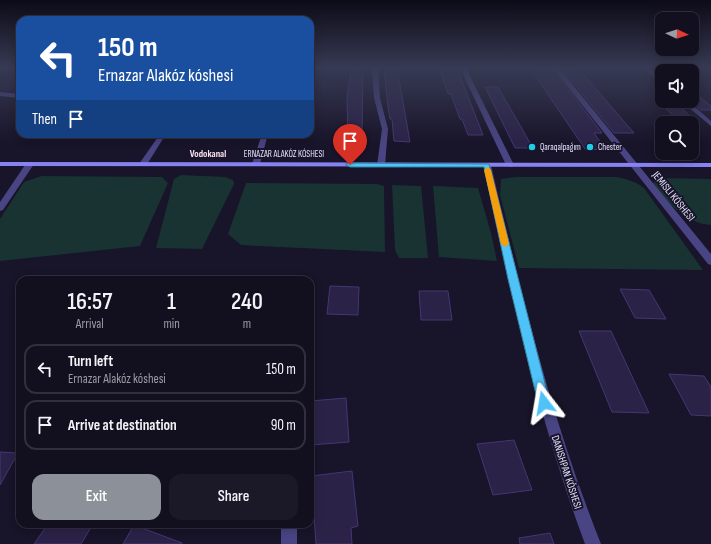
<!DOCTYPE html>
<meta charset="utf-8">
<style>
:root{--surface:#120f1f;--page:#1b1828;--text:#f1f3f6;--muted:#9c9ca4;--line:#312f3d;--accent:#8c9099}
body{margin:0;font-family:"Sofia Sans Condensed",sans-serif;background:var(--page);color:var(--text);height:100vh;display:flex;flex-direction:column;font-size:15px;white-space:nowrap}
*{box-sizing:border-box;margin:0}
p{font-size:13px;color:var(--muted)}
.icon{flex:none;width:22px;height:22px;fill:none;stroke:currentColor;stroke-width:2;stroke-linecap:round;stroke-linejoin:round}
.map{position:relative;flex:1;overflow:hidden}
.drawer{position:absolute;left:16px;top:276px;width:298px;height:252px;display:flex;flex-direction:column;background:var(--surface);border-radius:12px;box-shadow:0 2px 10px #0003,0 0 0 1px var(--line)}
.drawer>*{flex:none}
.guide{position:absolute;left:16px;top:16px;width:298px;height:122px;border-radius:12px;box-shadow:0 2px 10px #0003,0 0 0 1px var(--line);background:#1a4fa0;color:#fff;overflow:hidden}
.needle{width:26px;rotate:94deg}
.buttons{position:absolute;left:655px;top:12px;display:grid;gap:8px}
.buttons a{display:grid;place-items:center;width:44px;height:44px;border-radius:8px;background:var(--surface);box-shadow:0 2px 10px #0003,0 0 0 1px var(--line);font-size:20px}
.pin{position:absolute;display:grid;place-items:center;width:34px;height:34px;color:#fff;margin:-41px -17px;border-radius:50% 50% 50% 0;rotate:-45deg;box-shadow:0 0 4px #0007}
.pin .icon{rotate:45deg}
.me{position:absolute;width:44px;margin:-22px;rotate:346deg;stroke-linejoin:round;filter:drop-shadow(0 0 3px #0008)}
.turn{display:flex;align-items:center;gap:14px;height:84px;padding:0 16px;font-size:18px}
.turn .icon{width:52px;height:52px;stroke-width:2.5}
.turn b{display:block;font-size:28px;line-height:34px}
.then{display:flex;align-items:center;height:38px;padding:0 16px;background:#0003;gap:8px;font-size:15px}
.eta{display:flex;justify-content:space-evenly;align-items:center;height:68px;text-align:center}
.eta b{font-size:24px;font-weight:600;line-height:28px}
.button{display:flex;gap:8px;margin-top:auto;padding:8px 16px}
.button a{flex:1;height:46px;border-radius:12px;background:var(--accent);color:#fff;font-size:16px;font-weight:600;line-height:46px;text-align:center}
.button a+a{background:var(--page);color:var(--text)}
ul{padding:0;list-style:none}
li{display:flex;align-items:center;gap:12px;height:50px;margin:0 8px 6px;padding:0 8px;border:2px solid var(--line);border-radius:12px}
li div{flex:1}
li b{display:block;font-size:15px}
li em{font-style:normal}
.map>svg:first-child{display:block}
</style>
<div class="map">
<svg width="711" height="544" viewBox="0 0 711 544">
<rect width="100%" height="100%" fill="#181429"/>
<path fill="#183332" d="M181 175 225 177 233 180 234 184 202 249 156 248 174 179Z
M42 176 162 177 168 183 140 246 0 261V219L24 182Z
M515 177H616C626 179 635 181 644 188L703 270 519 268 500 195 501 179Z
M661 178 711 179V225C687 224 668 203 653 185L654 181Z
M246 183 377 184 384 186 385 252 241 245 228 234Z
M392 185 421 186 428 258H399L395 250Z
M433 186 478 188 491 233 497 261 439 257Z"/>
<path fill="#2b2248" stroke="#443772" d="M351 68H363L362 135H348L347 98Z
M384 68H397L410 142 394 141 392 119H390L388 107Z
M439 68H457L483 135H468L462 119H460L451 94H448Z
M530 68H552L602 133H594L606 150 585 149Z
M561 68H578L634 133H614Z
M485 87H498L533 148H515Z
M692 91 711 106V110H701L692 102Z
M660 103H676L697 123H681Z
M330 286 359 287 358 315 327 314Z
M620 289 649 290 666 319 635 318Z
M419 291H448L452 320H421Z
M579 331H611L649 413 612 412Z
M669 374 704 376 711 387V416L691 415Z
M346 398 349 442 310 445V401Z
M514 440 532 490 493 495 477 444Z
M0 452 18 453 0 485Z
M352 471 358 526 351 528 352 544H316L311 476Z
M48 524H93L81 544H34Z
M134 525 182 543V544H123Z
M550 533 554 544H520L519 538Z"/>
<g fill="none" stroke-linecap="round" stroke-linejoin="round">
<path fill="#494483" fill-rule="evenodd" d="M372 68H378L380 98 388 129 385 165 381 167 377 165 382 129 374 98Z
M460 68H466L514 165 513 167H510L506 165Z
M553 68H559L711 254V265L708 264Z
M643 68H649L662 79V84Z
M0 92 20 94V98L0 96Z
M681 101H688L711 121V126Z
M160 134H166L146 166H140L139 164Z
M262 134H268L260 164 256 166 252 164Z
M27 162H30L34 164 3 210 0 211V202Z
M484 163H487L491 165C521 294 552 421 601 544H585C539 421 511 293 483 165Z
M281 524H297V544H281Z"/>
<path fill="#8781f1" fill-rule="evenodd" d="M0 162 711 163V167L0 166Z"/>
</g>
<linearGradient id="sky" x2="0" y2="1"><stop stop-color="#0d0b17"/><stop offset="0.47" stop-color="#373a54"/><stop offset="1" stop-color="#373a54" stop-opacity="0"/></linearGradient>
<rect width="711" height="144" fill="url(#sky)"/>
<path fill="#4fc3f7" stroke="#337fa1" d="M347 163 489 164 550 403 548 407 544 408 540 407 538 403 508 279 484 167H350L346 165Z"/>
<path fill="#f59e0b" d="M488 167 491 170 509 244 505 247 501 244 484 170Z"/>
<g fill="#21cde6" stroke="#181429" stroke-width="1.5">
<circle cx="532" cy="147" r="4"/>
<circle cx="590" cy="147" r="4"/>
</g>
<g text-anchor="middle" stroke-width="4" stroke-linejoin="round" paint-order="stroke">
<g font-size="9" fill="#e4e0fc" stroke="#181429" text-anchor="start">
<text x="540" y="150">Qaraqalpaǵım</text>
<text x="598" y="150">Chester</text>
</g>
<g font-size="9" fill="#e4e0fc" stroke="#181429">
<text x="284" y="157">ERNAZAR ALAKÓZ KÓSHESI</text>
</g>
<g font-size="10" font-weight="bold" fill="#fce2f1" stroke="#181429">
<text x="208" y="157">Vodokanal</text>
</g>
<g font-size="11" fill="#e4e0fc" stroke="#181429">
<text transform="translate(674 196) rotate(51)" y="4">JEMISLI KÓSHESI</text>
<text transform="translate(567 472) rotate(72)" y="4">DANISHPAN KÓSHESI</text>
</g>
</g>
</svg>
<div class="buttons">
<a><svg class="needle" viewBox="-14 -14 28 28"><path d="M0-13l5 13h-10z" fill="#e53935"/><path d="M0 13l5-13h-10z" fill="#9c9ca4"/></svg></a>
<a><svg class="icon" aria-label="sound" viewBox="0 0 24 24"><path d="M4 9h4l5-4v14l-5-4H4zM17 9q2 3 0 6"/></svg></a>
<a><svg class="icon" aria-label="search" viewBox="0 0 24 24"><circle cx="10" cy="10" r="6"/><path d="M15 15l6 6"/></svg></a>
</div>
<div class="pin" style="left:350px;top:165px;background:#d93025"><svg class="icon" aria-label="arrive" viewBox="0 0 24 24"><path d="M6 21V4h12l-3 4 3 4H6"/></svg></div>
<svg class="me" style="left:544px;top:403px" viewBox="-20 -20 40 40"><path d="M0-17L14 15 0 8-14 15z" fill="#4fc3f7" stroke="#fff" stroke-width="4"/></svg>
<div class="guide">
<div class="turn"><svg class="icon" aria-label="left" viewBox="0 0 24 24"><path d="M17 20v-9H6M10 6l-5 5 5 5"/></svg><div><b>150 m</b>Ernazar Alakóz kóshesi</div></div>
<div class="then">Then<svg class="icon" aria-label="arrive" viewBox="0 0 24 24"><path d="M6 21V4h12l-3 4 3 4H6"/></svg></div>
</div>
<section class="drawer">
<div class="eta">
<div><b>16:57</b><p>Arrival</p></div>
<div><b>1</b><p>min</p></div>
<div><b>240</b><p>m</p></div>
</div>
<ul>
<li><svg class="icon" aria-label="left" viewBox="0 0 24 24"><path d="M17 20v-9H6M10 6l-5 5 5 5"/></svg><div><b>Turn left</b><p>Ernazar Alakóz kóshesi</p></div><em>150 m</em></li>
<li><svg class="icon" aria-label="arrive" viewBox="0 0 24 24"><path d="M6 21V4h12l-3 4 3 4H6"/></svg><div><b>Arrive at destination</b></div><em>90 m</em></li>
</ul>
<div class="button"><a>Exit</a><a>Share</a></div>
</section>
</div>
